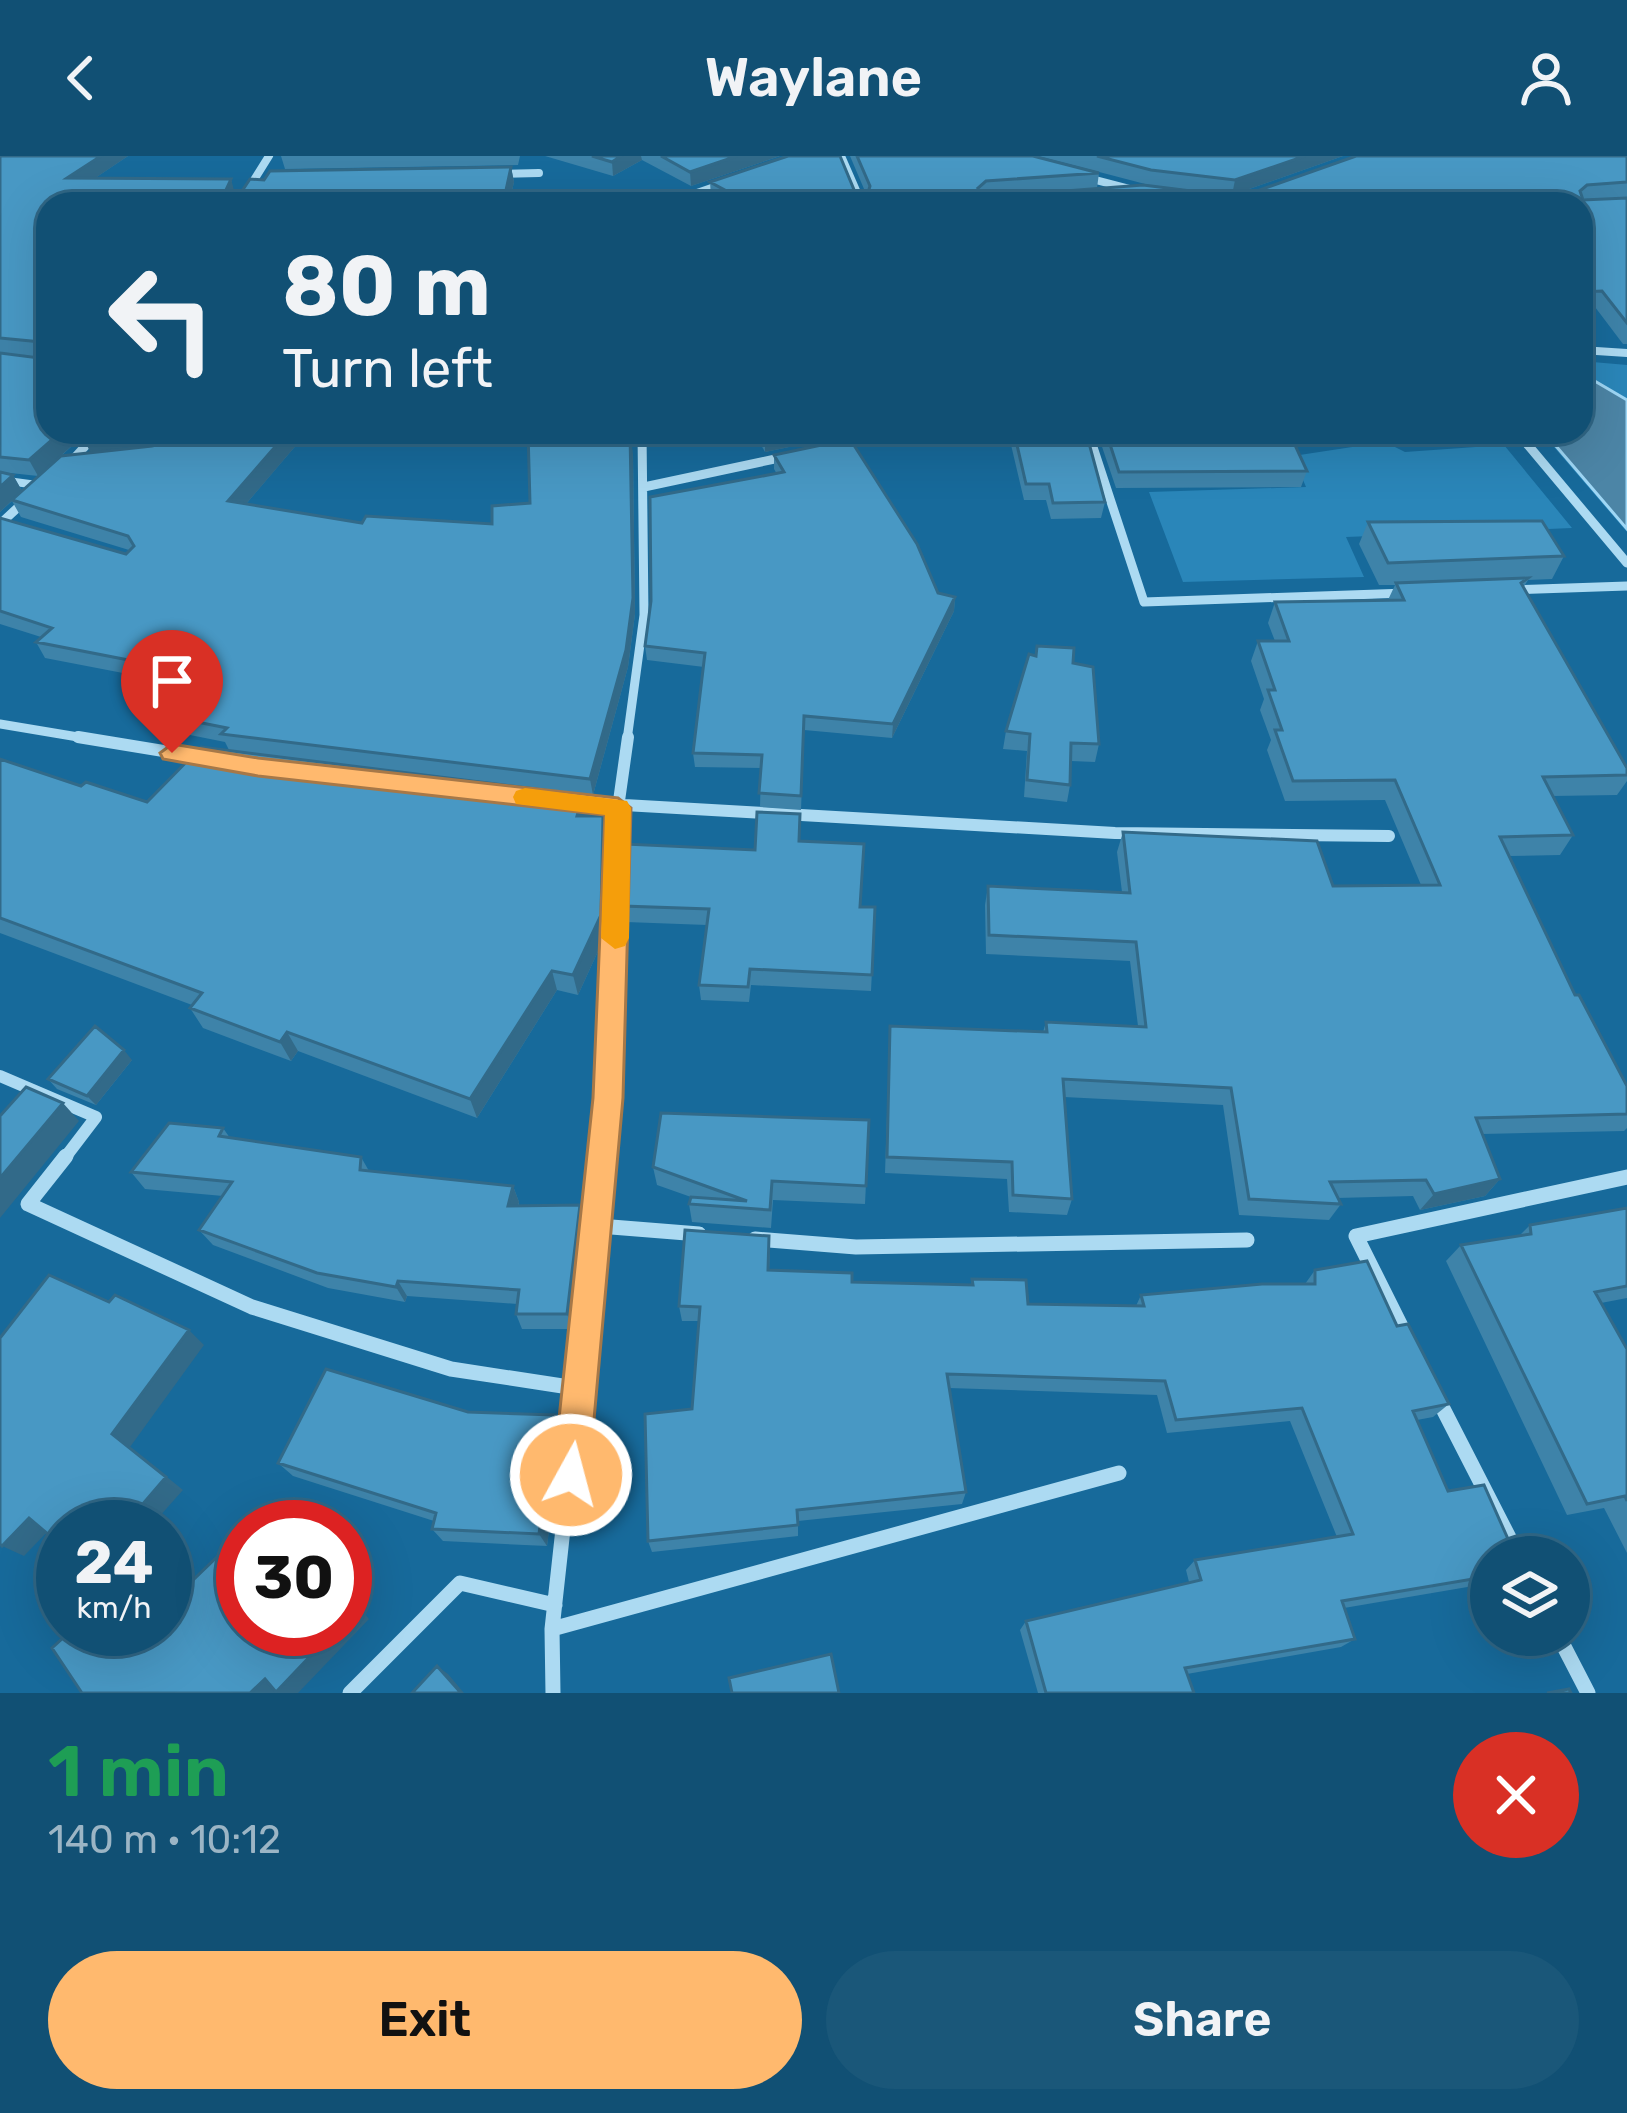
<!DOCTYPE html>
<meta charset="utf-8">
<style>
:root{--surface:#115074;--page:#1a5779;--text:#f1f3f6;--muted:#9cb5c5;--line:#306786;--accent:#ffb96e}
body{margin:0;font-family:Rubik,sans-serif;background:var(--page);color:var(--text);height:100vh;display:flex;flex-direction:column;font-size:45px;white-space:nowrap}
*{box-sizing:border-box;margin:0}
p{font-size:39px;color:var(--muted)}
.icon{flex:none;width:66px;height:66px;fill:none;stroke:currentColor;stroke-width:2;stroke-linecap:round;stroke-linejoin:round}
.map{position:relative;height:1537px;overflow:hidden}
.sheet{display:flex;flex-direction:column;background:var(--surface);flex:1}
.sheet>*{flex:none}
.hud{position:absolute;left:36px;top:36px;width:1557px;height:252px;border-radius:36px;box-shadow:0 12px 48px #0002,0 0 0 3px var(--line);background:#115074;color:var(--text);overflow:hidden}
.controls{position:absolute;left:1470px;top:1380px;display:grid;gap:24px}
.controls a{display:grid;place-items:center;width:120px;height:120px;border-radius:50%;background:var(--surface);box-shadow:0 12px 48px #0002,0 0 0 3px var(--line);font-size:60px}
.speed{position:absolute;left:36px;top:1344px;display:flex;gap:24px;font-size:60px;font-weight:700;text-align:center}
.speed>*{display:grid;place-content:center;width:156px;height:156px;border-radius:50%;background:var(--surface);box-shadow:0 12px 48px #0002,0 0 0 3px var(--line);line-height:1}
.speed small{font-size:30px;font-weight:400}
.speed .limit{border:18px solid #d22;background:#fff;color:#111}
.pin{position:absolute;display:grid;place-items:center;width:102px;height:102px;color:#fff;margin:-123px -51px;border-radius:50% 50% 50% 0;rotate:-45deg;box-shadow:0 0 12px #0007}
.pin .icon{rotate:45deg}
.me{position:absolute;width:132px;margin:-66px;rotate:7deg;stroke-linejoin:round;filter:drop-shadow(0 0 9px #0008)}
.turn{display:flex;align-items:center;gap:42px;height:252px;padding:0 48px;font-size:54px}
.turn .icon{width:156px;height:156px;stroke-width:2.5}
.turn b{display:block;font-size:84px;line-height:102px}
.round{display:grid;place-items:center;flex:none;width:126px;height:126px;border-radius:63px;background:var(--page)}
.summary{display:flex;align-items:center;justify-content:space-between;height:204px;padding:0 48px}
h1{font-size:72px;font-weight:600;line-height:90px;color:#1e9e55}
.button{display:flex;gap:24px;margin-top:auto;padding:24px 48px}
.button a{flex:1;height:138px;border-radius:72px;background:var(--accent);color:#111;font-size:48px;font-weight:600;line-height:138px;text-align:center}
.button a+a{background:var(--page);color:var(--text)}
header{display:flex;justify-content:space-between;align-items:center;height:156px;padding:0 48px;background:var(--surface);font-size:54px;font-weight:600}
.map>svg:first-child{display:block}
</style>
<header><svg class="icon" aria-label="back" viewBox="0 0 24 24"><path d="M15 5l-7 7 7 7"/></svg>Waylane<svg class="icon" aria-label="person" viewBox="0 0 24 24"><circle cx="12" cy="8" r="4"/><path d="M4 21q1-7 8-7t8 7"/></svg></header>
<div class="map">
<svg width="1627" height="1537" viewBox="0 0 1627 1537">
<rect width="100%" height="100%" fill="#176a9b"/>
<path fill="#2a86b9" d="M1581 205 1627 209V376L1541 276H1581Z
M1385 286 1405 296 1504 289 1572 372 1346 381 1364 421 1183 426 1149 336 1306 331 1293 300Z"/>
<path fill="#4c85a6" stroke="#9fd7f5" stroke-width="3" d="M1581 217 1627 244V373L1544 276H1581Z"/>
<g fill="none" stroke-linecap="round" stroke-linejoin="round">
<path stroke="#acdaf2" stroke-width="8" d="M0 324 37 329"/>
<path stroke="#acdaf2" stroke-width="8" d="M841 0 862 48
M496 18 539 17
M1084 21 1134 34
M239 48 269 0
M665 48 726 27
M1581 194 1627 197"/>
<path stroke="#acdaf2" stroke-width="9" d="M1088 276 1144 446 1407 437
M1517 276 1627 407
M839 290 907 276
M69 308 98 276
M644 331 789 300
M0 368 26 344
M1512 434 1627 430
M0 568 96 584
M627 584 644 459 642 276"/>
<path stroke="#acdaf2" stroke-width="12" d="M78 581 206 602
M572 646 1115 677 1389 680
M0 920 96 961 64 1003
M604 1003 614 858 618 652 628 581"/>
<path stroke="#acdaf2" stroke-width="15" d="M66 1000 28 1048 252 1151 451 1213 582 1233
M599 1070 699 1078
M755 1083 856 1091 1247 1084
M1406 1180 1356 1080 1627 1021
M1437 1241 1519 1401
M552 1473 1119 1317
M1558 1479 1588 1537
M350 1537 460 1427 555 1449
M553 1537 552 1473 604 1000"/>
</g>
<path fill="#3e83a9" fill-rule="evenodd" d="M0 0H128L95 22 231 23 234 40 511 11 514 26 509 48H48L83 280 61 300 304 280 246 348 362 367 492 368 530 347 633 298 635 458 628 511 593 639 229 594 225 586 190 579 182 563 206 533 45 502 36 486 41 481 0 468V362L126 398 129 394 21 361 12 345 0 356ZM1 316 38 320 22 335 13 319Z
M281 0H520L518 9 285 13Z
M545 0H780L691 30 642 4 613 20Z
M850 0H1033L1099 17 1097 32 986 40 987 41H1240L1627 0V41L1583 44 1627 42V188H1623L1595 151 1581 152V48H724L711 41 710 26 855 36 867 40Z
M1038 0H1343L1232 39 1149 29Z
M754 276H847V279L765 296Z
M1008 276H1086L1105 346 1101 362 1051 363 1046 344H1024Z
M1097 276H1488L1483 287 1409 291 1404 283 1295 289 1307 315 1301 331 1116 332Z
M774 299 938 437 955 441 954 455 892 582 804 574 801 654 760 651 761 612 695 611 693 597 704 511 647 504 645 490 777 318 774 313Z
M1368 366 1564 400 1552 423 1528 424 1523 432 1627 612V625L1617 639 1553 640 1573 679 1560 699 1509 700 1575 839 1627 930V972L1624 975 1482 978 1500 1023 1485 1040 1420 1054 1413 1040 1337 1042 1341 1048 1329 1064 1239 1059 1223 949 1064 941 1072 1043 1067 1059 1009 1056 1007 1023 885 1017 890 870 1043 876 1046 866 1138 870 1130 805 986 798 985 749 988 730 1122 736 1117 696 1123 676 1333 730 1421 729 1385 644 1285 645 1267 594 1271 584 1260 554 1264 543 1251 505 1258 485H1275L1268 467 1275 446 1388 444 1395 429H1379L1359 388Z
M1073 507 1099 588 1095 606 1071 605 1070 629 1067 646 1024 641 1027 595 1003 593 1006 575Z
M0 603 81 630 147 646 587 660 607 681 605 780 578 839 557 834 477 962 298 895 291 905 203 872 190 852 192 849 0 777Z
M799 685 861 751H875L871 835 751 829 749 846 701 844 699 829 707 769 626 766 623 750 755 694Z
M132 904 96 949 57 933 48 923Z
M869 964 865 1048 773 1044 771 1072 692 1066 689 1048 691 1041 657 1029 653 1011Z
M223 972 230 982 361 1001 369 1015 513 1030 519 1046V1050L580 1049 585 1065 573 1173H522L516 1158 517 1148 407 1140 405 1146 328 1132 213 1089 199 1074 223 1040 145 1033 131 1016Z
M1627 1052V1142L1601 1147 1627 1193V1397L1604 1352 1567 1359 1446 1105 1461 1089 1520 1079 1530 1069Z
M770 1096 769 1114 852 1126 971 1129 972 1123 1028 1148 1136 1150 1141 1139 1305 1128 1315 1114 1397 1170 1449 1248 1433 1261 1417 1264 1448 1335 1491 1401V1427L1344 1452 1355 1483 1341 1491 1187 1518 1194 1537H1038L1020 1474 1026 1465 1189 1426 1186 1414 1195 1404 1337 1381 1290 1265 1167 1277 1157 1239 949 1232 966 1336 962 1348 798 1365V1380L652 1396 648 1385 692 1253 699 1165H682L679 1150Z
M468 1256 562 1274 547 1390 443 1385 432 1373 434 1365 293 1320 278 1307Z"/>
<path fill="#326a89" d="M101 0H128L73 37 67 22Z
M621 0H641L642 4 613 20 612 6Z
M737 0H780L691 30 690 16Z
M1305 0H1343L1232 39 1235 24Z
M511 11 514 26 509 48H503Z
M231 23 235 38 231 48 226 34Z
M61 276H205L155 288 90 296 83 280 38 320 29 304Z
M288 276H318L304 280 235 361 228 345Z
M785 276H847V279L765 296V280Z
M631 282 633 298 635 458 628 511 593 639 590 623Z
M13 319 22 335 0 356V331Z
M955 441 954 455 892 582 893 568Z
M583 639 587 660H577Z
M603 660 607 681 605 780 578 839 573 819Z
M552 815 557 834 477 962 470 943Z
M287 876 298 895 291 905 280 886Z
M124 894 132 904 96 949 87 940Z
M63 947 79 965 0 1062V1022Z
M1500 1023 1485 1040 1420 1054 1434 1038Z
M513 1030 519 1046 515 1066 508 1050Z
M580 1049 585 1065 573 1173 567 1158Z
M398 1125 407 1140 405 1146 396 1131Z
M189 1174 204 1189 130 1291 183 1334 150 1371H123L112 1278Z
M555 1259 562 1274 547 1390 539 1378Z
M29 1362 50 1373 24 1400 2 1390Z
M345 1435 369 1463 298 1537H250L265 1523 336 1473H345Z
M437 1510 448 1518 464 1537H461Z"/>
<path fill="#4898c4" stroke="#326a89" stroke-width="3" d="M0 0H101L67 22 231 23 226 34 233 41 240 38 250 23 264 24 270 15 511 11 503 48H48V193L41 186 0 182Z
M592 0H621L612 6Z
M661 0H737L690 16Z
M788 0H840L855 36 867 40 870 30 857 0H1033L1099 17 986 25 978 32 987 41 1143 29 1240 41 1356 0H1627V26L1587 29 1580 35 1583 44 1627 42V167L1602 135 1581 136V48H751L710 26Z
M1097 0H1305L1235 24 1151 14Z
M48 194V276H61L29 304 0 301V197L39 202Z
M86 276H113L82 279Z
M208 276H288L228 345 362 367 366 360 492 368V350L530 347 528 276H630L633 442 626 494 590 623 221 578 227 572 182 563 216 521 36 486 52 472 0 455V362L126 398 134 390 128 380 12 344 61 300 152 290Z
M763 276H786L765 280Z
M1014 276H1086L1105 346 1053 347 1049 328H1026Z
M1106 276H1289L1307 315 1119 316Z
M850 283 917 388 938 437 955 441 893 568 804 560 801 640 759 637 762 599 693 597 705 497 645 490 651 445 650 341 784 316 774 299Z
M0 316 13 319 0 331Z
M1542 365 1564 400 1388 407 1368 366Z
M1528 422 1521 427 1627 612V619L1543 621 1573 679 1500 681 1575 839H1579L1627 930V958L1476 962 1500 1023 1434 1038 1426 1024 1330 1026 1341 1048 1249 1043 1231 932 1063 923 1072 1043 1013 1039 1012 1006 887 1001 890 870 1047 876 1046 866 1146 871 1136 786 989 779 988 730 1130 737 1123 676 1317 685 1333 730 1440 729 1395 624 1293 625 1275 574H1282L1268 534H1275L1258 485H1289L1275 446 1404 444 1396 427Z
M1037 490 1074 492 1073 507 1093 511 1099 588 1071 587 1070 629 1027 624 1030 578 1006 575 1029 498 1036 500Z
M201 591 583 639 577 660H603L601 759 573 819 552 815 470 943 287 876 280 886 190 852 202 837 0 762V603L81 630 86 626 147 646Z
M757 656 800 658 799 685 864 688 860 751H875L872 819 750 813 748 831 699 829 709 753 623 750 625 688 755 694Z
M95 870 124 894 87 940 48 923Z
M26 931 63 947 0 1022V960Z
M661 957 869 964 866 1030 772 1025 770 1054 689 1048 691 1041 747 1045 653 1011Z
M169 967 223 972 219 980 361 1001 360 1014 513 1030 508 1050 580 1049 567 1158H516L519 1134 398 1125 396 1131 317 1117 199 1074 232 1026 131 1016Z
M1627 1052V1130L1595 1136 1627 1193V1345L1625 1340 1587 1348 1461 1089 1531 1078 1530 1069Z
M685 1074 769 1080 768 1114 852 1117V1126L973 1129 972 1123 1026 1124 1028 1148 1144 1150 1141 1139 1262 1128H1315V1114L1367 1105 1397 1170 1408 1168 1449 1248 1413 1255 1448 1335 1484 1329 1516 1401H1491V1420L1342 1445 1355 1483 1185 1512 1194 1537H1046L1026 1465 1201 1424 1195 1404 1353 1378 1302 1252 1176 1264 1165 1225 947 1218 966 1336 797 1354 798 1369 648 1385 645 1258 692 1253 700 1151 679 1150Z
M49 1119 109 1146 115 1139 189 1174 112 1278 166 1321 123 1371H63V1391L29 1362 2 1390 0 1388V1182Z
M326 1213 468 1256 555 1259 539 1378 432 1373 436 1357 278 1307Z
M268 1351 286 1371H248Z
M243 1376V1473H336L276 1536 265 1523 250 1537H82L52 1492 73 1473H165V1451Z
M345 1441 355 1453 345 1464Z
M831 1498 839 1537H732L729 1522Z
M437 1510 461 1537H412Z
M1569 1533 1571 1537H1547Z"/>
<path fill="#ffb96e" stroke="#a67848" stroke-width="3" d="M172 588 258 602 618 642 631 652 623 942 589 1319 584 1332 571 1338 558 1332 553 1319 593 942 605 659 258 620 163 603 160 597Z"/>
<path fill="#f59e0b" d="M525 632 627 645 631 652 629 782 625 790 615 793 601 782 605 659 516 648 513 641 516 635Z"/>
</svg>
<div class="controls">
<a><svg class="icon" aria-label="layers" viewBox="0 0 24 24"><path d="M12 4l9 5-9 5-9-5zM3 14l9 5 9-5"/></svg></a>
</div>
<div class="speed"><div>24<small>km/h</small></div><div class="limit">30</div></div>
<div class="pin" style="left:172px;top:597px;background:#d93025"><svg class="icon" aria-label="arrive" viewBox="0 0 24 24"><path d="M6 21V4h12l-3 4 3 4H6"/></svg></div>
<svg class="me" style="left:571px;top:1319px" viewBox="-20 -20 40 40"><circle r="17" fill="#ffb96e" stroke="#fff" stroke-width="3"/><path d="M0-11L8 9 0 5-8 9z" fill="#fff"/></svg>
<div class="hud">
<div class="turn"><svg class="icon" aria-label="left" viewBox="0 0 24 24"><path d="M17 20v-9H6M10 6l-5 5 5 5"/></svg><div><b>80 m</b>Turn left</div></div>
</div>
</div>
<section class="sheet">
<div class="summary"><div><h1>1 min</h1><p>140 m · 10:12</p></div><a class="round" style="background:#d93025;color:#fff"><svg class="icon" aria-label="close" viewBox="0 0 24 24"><path d="M6 6l12 12M18 6L6 18"/></svg></a></div>
<div class="button"><a>Exit</a><a>Share</a></div>
</section>
